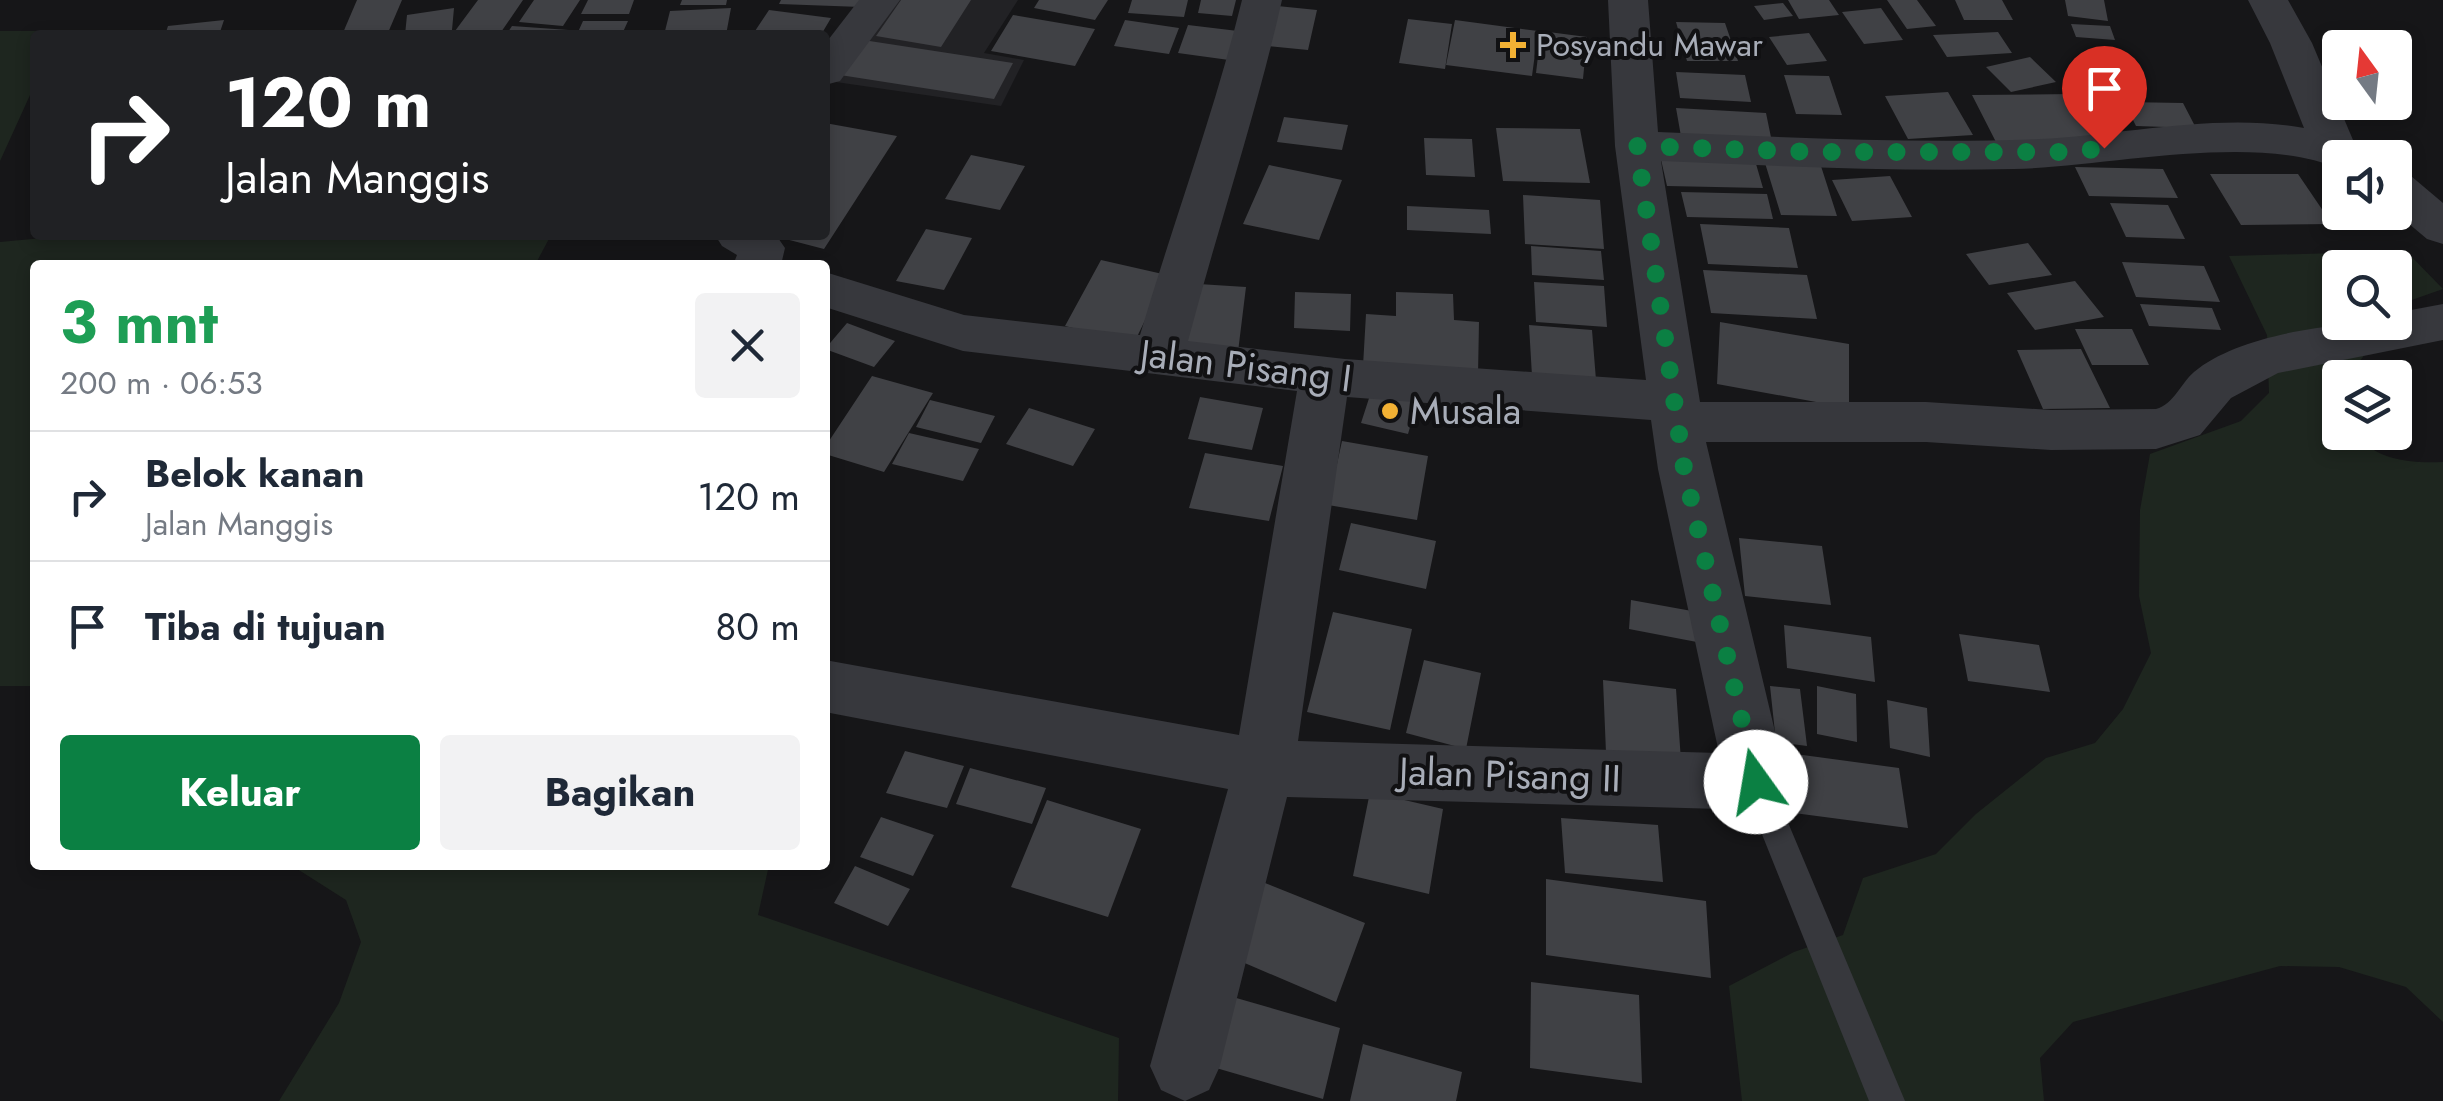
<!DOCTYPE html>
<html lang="id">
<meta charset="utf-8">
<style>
:root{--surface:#fff;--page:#f2f2f3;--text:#1f2937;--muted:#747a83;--line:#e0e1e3;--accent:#0b8043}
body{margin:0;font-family:Jost,sans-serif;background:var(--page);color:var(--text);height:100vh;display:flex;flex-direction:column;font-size:38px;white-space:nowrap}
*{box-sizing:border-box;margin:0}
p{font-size:32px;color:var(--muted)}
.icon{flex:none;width:55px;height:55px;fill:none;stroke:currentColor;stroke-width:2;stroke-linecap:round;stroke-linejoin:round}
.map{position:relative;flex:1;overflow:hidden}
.panel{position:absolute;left:30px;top:260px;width:800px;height:610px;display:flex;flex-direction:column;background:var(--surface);border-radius:10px;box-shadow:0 5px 15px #0003}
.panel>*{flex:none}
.banner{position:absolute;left:30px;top:30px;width:800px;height:210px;border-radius:10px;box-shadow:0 5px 15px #0003;background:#202124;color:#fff;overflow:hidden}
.needle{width:65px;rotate:345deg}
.buttons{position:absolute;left:2322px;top:30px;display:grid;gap:20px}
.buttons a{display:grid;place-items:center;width:90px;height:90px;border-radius:10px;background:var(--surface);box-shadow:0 5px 15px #0003;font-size:50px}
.pin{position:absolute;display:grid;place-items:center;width:85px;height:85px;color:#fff;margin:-102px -42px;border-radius:50% 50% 50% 0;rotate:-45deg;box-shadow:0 0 10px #0007}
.pin .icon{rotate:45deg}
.me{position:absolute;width:110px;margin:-55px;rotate:347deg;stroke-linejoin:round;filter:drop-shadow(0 0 8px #0008)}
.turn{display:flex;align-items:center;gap:35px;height:210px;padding:0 30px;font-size:45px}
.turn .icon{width:130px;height:130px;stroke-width:2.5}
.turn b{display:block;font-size:70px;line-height:85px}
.round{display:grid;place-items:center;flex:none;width:105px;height:105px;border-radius:10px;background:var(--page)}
.headline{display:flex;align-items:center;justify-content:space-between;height:170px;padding:0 30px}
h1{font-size:60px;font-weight:700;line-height:75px;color:#1e9e55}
.button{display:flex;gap:20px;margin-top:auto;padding:20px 30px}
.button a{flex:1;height:115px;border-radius:10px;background:var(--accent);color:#fff;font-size:40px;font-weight:700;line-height:115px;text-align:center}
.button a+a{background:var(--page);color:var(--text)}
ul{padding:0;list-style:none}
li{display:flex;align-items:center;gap:30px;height:130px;padding:0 30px;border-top:2px solid var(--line)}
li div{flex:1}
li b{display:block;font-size:38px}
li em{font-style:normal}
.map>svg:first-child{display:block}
</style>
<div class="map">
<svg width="2443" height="1101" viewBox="0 0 2443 1101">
<rect width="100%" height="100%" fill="#161618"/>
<path fill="#222225" d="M886 0H1018L984 53 1024 60 1001 106 829 81Z"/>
<path fill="#1e261f" d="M0 31H59L58 35H35V84L0 161Z
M75 235H551L535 265H35V686H0V242Z
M2406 251 2443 289 2406 302 2395 316V268H2340V322L2390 323 2351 372 2350 377 2340 378V432C2359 433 2367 449 2384 455 2402 462 2424 463 2443 462V1022L2406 987 2339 967 2280 966 2073 1022 2040 1058 2044 1101H1742L1729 986 1794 952 1843 935 1863 878 1936 854 1976 814 2046 758 2095 743 2123 709 2151 653 2139 596 2140 510 2150 454 2241 421 2269 393 2267 335 2229 256Z
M291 865H769L758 915 1119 1038 1118 1101H279L339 1003 361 942 346 900Z"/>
<path fill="#404145" d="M357 0H402L387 35H342Z
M478 0H523L499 35 455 31Z
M534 0H580L563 26 519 22Z
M588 0H634L629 14H581Z
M682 0H727L726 5H680Z
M781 0H863L861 7 779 4Z
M901 0H971L941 47 876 36Z
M1039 0H1108L1095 20 1034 8Z
M1132 0H1188L1184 17 1128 13Z
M1201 0H1236L1232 16 1198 13Z
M1788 0H1829L1839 15 1799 19Z
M1887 0H1917L1936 26 1907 29Z
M1955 0H2002L2013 20H1964Z
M2065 0H2104L2108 21 2068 16Z
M1783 3 1793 16 1764 20 1754 6Z
M1267 5 1317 10 1308 50 1257 45Z
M454 8 452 30 405 35 407 15Z
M731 8 726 35H664L670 11Z
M1881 8 1903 40 1864 44 1842 12Z
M769 10 831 18 821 35 753 34Z
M1013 15 1095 29 1075 66 991 51Z
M1408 19 1452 24 1445 69 1399 63Z
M224 20 219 35H165L168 26Z
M1125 20 1179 28 1169 54 1114 46Z
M1455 20 1538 31 1532 76 1446 65Z
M583 21H628L623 32H578Z
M1676 22 1725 23 1738 61H1687Z
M2071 24 2110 26 2115 40 2076 37Z
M1188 25 1238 31 1229 60 1178 53Z
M512 26 569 30 566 35H506Z
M1541 31 1587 37 1583 79 1536 73Z
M1998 32 2012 53 1947 57 1933 35Z
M1809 33 1827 61 1787 65 1769 37Z
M863 40 1013 63 994 99 840 75Z
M2030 57 2056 82 2011 92 1986 67Z
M1676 72 1745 75 1751 102 1680 98Z
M1784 75 1829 76 1842 115 1796 114Z
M1948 92 1973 135 1908 139 1885 96Z
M2074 94 2101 141 1996 142 1972 95Z
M2124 102 2183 103 2196 128 2136 126Z
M1676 108 1766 113 1773 147 1682 142Z
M1284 117 1348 125 1342 150 1277 142Z
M825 123 897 136 824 249 774 236 825 235Z
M1496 128 1580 129 1590 183 1503 181Z
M1424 138 1472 139 1475 177 1426 175Z
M971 155 1025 166 1000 210 945 199Z
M1660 155 1754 157 1763 188 1667 186Z
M1765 163H1820L1837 216 1781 215Z
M1269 165 1342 180 1319 240 1243 224Z
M2075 167 2163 169 2178 198 2089 196Z
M2210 174H2298L2332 224 2241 225Z
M1890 176 1912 217 1852 221 1832 180Z
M1681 192 1767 194 1773 219 1687 217Z
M1523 195 1600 200 1604 249 1525 244Z
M2110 203 2168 205 2185 239 2126 237Z
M1407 206 1489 210 1491 234 1407 230Z
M1700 224 1789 228 1798 268 1708 264Z
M926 229 972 238 944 290 896 281Z
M2028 243 2052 275 1989 285 1966 254Z
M1531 246 1601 251 1604 280 1532 275Z
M1101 260 1167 275 1134 343 1065 326Z
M2122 262 2204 266 2220 302 2136 297Z
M1703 270 1807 275 1817 319 1711 313Z
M2075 281 2104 317 2035 330 2007 293Z
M1534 282 1604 286 1607 327 1536 322Z
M1183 283 1246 287 1237 360 1171 355Z
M1295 292 1351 294 1350 331 1294 328Z
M1396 292 1453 294 1454 320 1479 322 1478 375 1363 366 1366 314 1396 316Z
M2140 304 2212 308 2221 330 2149 326Z
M1720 322 1849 344V408L1717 384Z
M847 323 895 341 874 367 825 349Z
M1529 325 1592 330 1596 380 1532 376Z
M2075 329H2132L2149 365H2092Z
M2081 349 2110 408 2043 409 2017 350Z
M872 376 933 393 884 472 825 454V447Z
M1372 389 1418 400 1408 434 1361 423Z
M1200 397 1263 408 1252 450 1188 439Z
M930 400 995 416 981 443 916 427Z
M1029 408 1095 429 1073 466 1006 444Z
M909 433 979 449 963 481 892 464Z
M1342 441 1428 456 1417 520 1328 505Z
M1205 453 1283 466 1269 521 1189 508Z
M1351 523 1436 541 1426 589 1339 570Z
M1739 538 1822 546 1831 605 1745 596Z
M1631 600 1703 613 1702 643 1629 629Z
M1333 612 1412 629 1390 730 1307 712Z
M1784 625 1871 637 1875 682 1787 668Z
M1959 634 2039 645 2050 692 1968 681Z
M1424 660 1481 673 1466 749 1406 733Z
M1603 680 1676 689 1681 761 1606 753Z
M1770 686 1800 689 1807 746 1776 742Z
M1817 686 1856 694 1857 742 1817 734Z
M1887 700 1927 708 1930 757 1890 748Z
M905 751 964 766 947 808 886 793Z
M1788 753 1899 768 1908 828 1794 813Z
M970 768 1046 788 1032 824 956 804Z
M1370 792 1443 809 1429 894 1353 876Z
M1047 800 1141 829 1108 917 1011 887Z
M881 817 934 835 913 876 860 857Z
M1561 818 1658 825 1663 882 1565 873Z
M855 866 910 889 888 926 834 903Z
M1546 879 1706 901 1711 978 1546 955Z
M1265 883 1365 923 1336 1002 1233 958Z
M1531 982 1639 995 1642 1083 1530 1068Z
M1212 991 1340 1028 1323 1099 1192 1061Z
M1363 1044 1462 1072 1456 1101H1350Z"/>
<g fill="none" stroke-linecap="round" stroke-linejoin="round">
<path fill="#37383d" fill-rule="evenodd" d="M1756 768 1767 772 1771 782 1905 1101H1869L1741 782 1745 772Z"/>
<path fill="#37383d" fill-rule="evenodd" d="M859 0H900L840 81 825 85V44Z
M1242 0H1282C1256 115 1218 227 1188 341L1345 359 1646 380 1615 146 1608 0H1648L1658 132C1785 137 1912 144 2039 139 2125 135 2218 112 2304 128L2270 43 2248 0H2288L2312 43 2353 140 2371 148 2377 158H2340V169C2254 132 2108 167 2014 169 1896 172 1779 166 1661 161L1700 402H1926L2051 410 2156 409C2174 404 2181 383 2194 372 2239 334 2338 322 2395 322V313L2443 304V340L2278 373 2231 398 2200 435 2156 449 2051 450 1926 442H1706L1787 782 1778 802 1756 810 1287 797 1220 1066 1209 1090 1185 1101 1161 1090 1150 1066 1228 789 825 712V660L1239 735 1297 391 963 351 825 307V272L964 315 1140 335C1173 223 1214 114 1242 0ZM1347 397 1651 420 1658 469 1719 753 1298 741Z
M2395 172 2411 176 2443 203V244L2427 239 2395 212Z
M715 235H776L785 248 781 265H733L737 255 722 246Z"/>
</g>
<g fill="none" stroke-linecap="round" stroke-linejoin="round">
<path stroke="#0b8043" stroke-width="18" stroke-dasharray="0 32.4" d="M1756 782 1684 468 1637 146 1816 152H2072L2104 148"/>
</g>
<g fill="#f2b134" stroke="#111113" stroke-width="4">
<path d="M1508 30h10v10h10v10h-10v10h-10v-10h-10v-10h10z"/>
<circle cx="1390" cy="411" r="10"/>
</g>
<g text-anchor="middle" stroke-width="8" stroke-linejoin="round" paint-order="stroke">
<g font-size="32" fill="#a8adb8" stroke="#111113" text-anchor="start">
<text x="1536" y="56">Posyandu Mawar</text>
</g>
<g font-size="38" fill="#a8adb8" stroke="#111113">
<text transform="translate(1246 366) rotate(7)" y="13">Jalan Pisang I</text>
<text transform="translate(1510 775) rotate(2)" y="13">Jalan Pisang II</text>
</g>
<g font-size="38" fill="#a8adb8" stroke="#111113" text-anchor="start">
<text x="1410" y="424">Musala</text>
</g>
</g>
</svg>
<div class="buttons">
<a><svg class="needle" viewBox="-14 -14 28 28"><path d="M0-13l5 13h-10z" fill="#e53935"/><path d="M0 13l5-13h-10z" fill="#747a83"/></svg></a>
<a><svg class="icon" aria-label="sound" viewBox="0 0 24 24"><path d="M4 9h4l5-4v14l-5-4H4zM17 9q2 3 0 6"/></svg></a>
<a><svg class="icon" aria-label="search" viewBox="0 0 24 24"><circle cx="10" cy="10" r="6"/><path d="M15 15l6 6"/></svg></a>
<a><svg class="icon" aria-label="layers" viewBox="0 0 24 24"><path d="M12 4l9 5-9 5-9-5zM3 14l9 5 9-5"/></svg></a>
</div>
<div class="pin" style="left:2104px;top:148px;background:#d93025"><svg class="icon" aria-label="arrive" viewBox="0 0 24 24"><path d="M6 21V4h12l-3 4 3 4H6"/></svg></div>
<svg class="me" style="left:1756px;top:782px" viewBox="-20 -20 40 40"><circle r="19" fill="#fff"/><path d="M0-13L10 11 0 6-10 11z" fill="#0b8043"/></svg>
<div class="banner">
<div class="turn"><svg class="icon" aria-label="right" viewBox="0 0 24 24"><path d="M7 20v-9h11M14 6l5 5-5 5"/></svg><div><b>120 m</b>Jalan Manggis</div></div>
</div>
<section class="panel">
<div class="headline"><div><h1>3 mnt</h1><p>200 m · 06:53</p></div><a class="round"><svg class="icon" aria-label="close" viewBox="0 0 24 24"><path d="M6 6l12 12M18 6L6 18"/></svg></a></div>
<ul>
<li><svg class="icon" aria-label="right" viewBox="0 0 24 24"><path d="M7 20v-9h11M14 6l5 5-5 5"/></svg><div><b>Belok kanan</b><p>Jalan Manggis</p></div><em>120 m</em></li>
<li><svg class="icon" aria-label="arrive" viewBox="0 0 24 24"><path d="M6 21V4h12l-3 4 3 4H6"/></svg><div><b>Tiba di tujuan</b></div><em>80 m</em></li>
</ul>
<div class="button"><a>Keluar</a><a>Bagikan</a></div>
</section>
</div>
